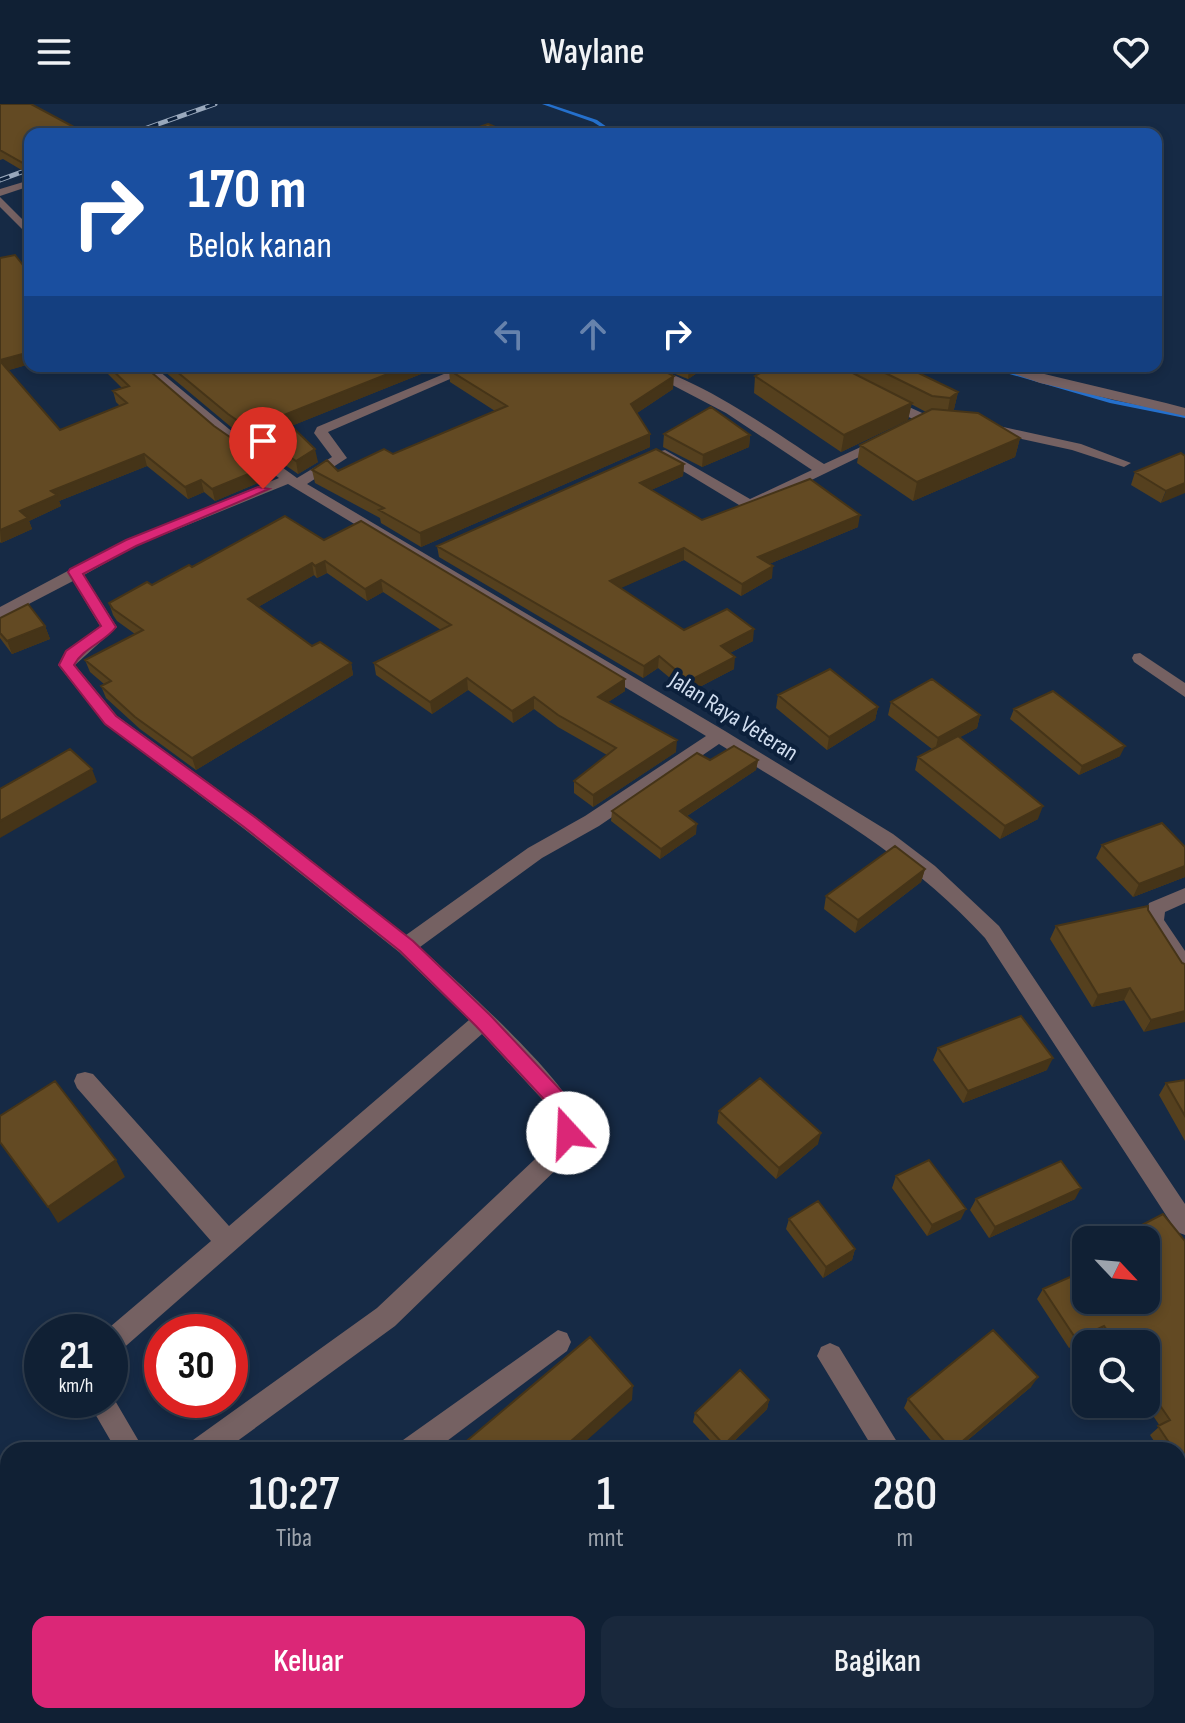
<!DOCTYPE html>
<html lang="id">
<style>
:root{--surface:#102034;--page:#19283c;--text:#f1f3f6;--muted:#9ca3ac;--line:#303e4f;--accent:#db2777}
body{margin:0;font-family:"Sofia Sans Condensed",sans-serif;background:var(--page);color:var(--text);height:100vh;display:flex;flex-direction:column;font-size:30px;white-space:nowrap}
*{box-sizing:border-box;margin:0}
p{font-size:26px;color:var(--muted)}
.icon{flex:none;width:44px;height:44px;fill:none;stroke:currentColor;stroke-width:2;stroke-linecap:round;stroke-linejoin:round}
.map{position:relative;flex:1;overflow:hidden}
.panel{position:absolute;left:0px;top:1338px;width:1186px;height:282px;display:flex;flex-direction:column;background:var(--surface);border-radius:24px 24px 0 0;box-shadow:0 4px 12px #0003,0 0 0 2px var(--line)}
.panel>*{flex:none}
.guide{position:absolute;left:24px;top:24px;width:1138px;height:244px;border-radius:16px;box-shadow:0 4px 12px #0003,0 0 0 2px var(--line);background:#1a4fa0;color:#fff;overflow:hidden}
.needle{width:52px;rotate:116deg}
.fabs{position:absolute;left:1072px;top:1122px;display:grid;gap:16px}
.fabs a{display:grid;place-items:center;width:88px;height:88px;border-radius:16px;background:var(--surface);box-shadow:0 4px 12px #0003,0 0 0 2px var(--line);font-size:40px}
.speed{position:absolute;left:24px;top:1210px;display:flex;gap:16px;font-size:40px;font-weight:700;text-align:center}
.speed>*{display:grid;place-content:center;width:104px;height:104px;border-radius:50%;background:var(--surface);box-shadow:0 4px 12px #0003,0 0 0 2px var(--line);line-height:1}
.speed small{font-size:20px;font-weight:400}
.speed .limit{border:12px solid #d22;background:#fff;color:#111}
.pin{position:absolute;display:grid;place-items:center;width:68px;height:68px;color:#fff;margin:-82px -34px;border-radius:50% 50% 50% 0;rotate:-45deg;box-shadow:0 0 8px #0007}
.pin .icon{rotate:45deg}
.me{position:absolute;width:88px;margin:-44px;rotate:340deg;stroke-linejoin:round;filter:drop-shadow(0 0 6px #0008)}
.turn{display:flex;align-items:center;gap:28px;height:168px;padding:0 32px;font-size:36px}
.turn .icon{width:104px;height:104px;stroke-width:2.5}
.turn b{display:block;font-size:56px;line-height:68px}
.lanes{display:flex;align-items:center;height:76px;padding:0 32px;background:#0003;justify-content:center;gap:40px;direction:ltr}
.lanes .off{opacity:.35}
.eta{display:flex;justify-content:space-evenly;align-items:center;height:136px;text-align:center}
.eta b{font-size:48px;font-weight:600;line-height:56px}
.primary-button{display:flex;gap:16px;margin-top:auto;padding:16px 32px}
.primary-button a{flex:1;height:92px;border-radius:16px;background:var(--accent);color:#fff;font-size:32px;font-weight:600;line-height:92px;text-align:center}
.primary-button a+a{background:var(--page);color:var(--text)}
header{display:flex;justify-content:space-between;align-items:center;height:104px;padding:0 32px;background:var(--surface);font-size:36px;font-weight:600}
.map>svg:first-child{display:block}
</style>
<header><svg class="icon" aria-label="menu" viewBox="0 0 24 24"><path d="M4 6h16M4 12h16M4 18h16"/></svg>Waylane<svg class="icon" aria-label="heart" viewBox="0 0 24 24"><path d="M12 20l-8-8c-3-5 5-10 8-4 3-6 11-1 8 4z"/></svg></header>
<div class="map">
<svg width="1185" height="1619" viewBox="0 0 1185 1619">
<rect width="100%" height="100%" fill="#162a45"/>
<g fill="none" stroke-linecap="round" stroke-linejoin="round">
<path fill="#2570cc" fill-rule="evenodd" d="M542 0H549L597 16 617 30H612L593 18Z
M982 262H992L1113 296 1185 310V314L1110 299Z"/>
<path fill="#756162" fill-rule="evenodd" d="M30 76V82L0 92V85Z
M0 93 30 123V133L0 103Z
M139 262H153L229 325 297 374 332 353 314 329 317 323 463 262H480L328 328 347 354 307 380 725 627 893 730 935 762 999 822 1185 1100V1131L1177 1128 985 834C910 751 812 698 719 640L599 722 542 754 420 843C452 873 569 977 577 1013 581 1028 574 1041 568 1054L395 1222 225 1346H190L193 1336 377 1204 551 1040 555 1024 552 1006 482 930 119 1248 110 1251V1228H104L211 1137 77 984 74 977 77 970 85 968 93 970 229 1122 469 916 399 848 243 724 105 620 58 561 66 547 100 522 73 477 0 515V503L126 436 279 374 219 331ZM288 380 706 632 585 712 528 744 406 831 257 714 117 612 75 561 117 523 84 471 136 442Z
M636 262C683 262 782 333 824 360L878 335 890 338 754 404H744L653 349 665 346 750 395 812 366 726 309Z
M992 262H1011L1166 299 1185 304V312L1040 279Z
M885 292 931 313 933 316 921 319 880 299V293Z
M985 319 1081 340 1131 359 1124 363 1072 346 980 326 978 323Z
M1140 549 1185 579V593L1134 558 1132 554 1134 550Z
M1185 784V799L1165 808 1164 816 1185 847V872L1178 870 1144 817 1149 799Z
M558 1226 567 1229 571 1238 567 1247 435 1346H400L403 1336Z
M830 1239 839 1243 902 1346H874L817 1252 821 1243Z
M110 1288 144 1346H116L87 1296H110Z
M1185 1488V1516L1178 1518V1490Z
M13 1612H50L47 1619H10Z
M437 1612H467L469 1619H439Z"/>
<defs>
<path id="rail" d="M130 30 215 0
M0 76 30 65"/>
</defs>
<use href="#rail" stroke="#9aa9bd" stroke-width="5"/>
<use href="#rail" stroke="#0c203b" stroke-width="3" stroke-dasharray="10" stroke-linecap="butt"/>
</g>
<path fill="#55401e" d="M0 0 30 30V71L3 55 0 56Z
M0 154 30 170V260L8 266 60 326 120 302 116 298 113 287 122 284 100 262H144L214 322 270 361 272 373 215 397 204 388 188 395 147 362 59 397 61 402 29 417 32 425 1 439 0 438Z
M158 262H455L436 270 431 266 291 322 318 358 298 370 231 323Z
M655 262H708L688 275Z
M773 262H904L958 288 954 305 952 307 1020 334 1015 353 913 397 857 359 860 341 926 308 911 300 908 316 841 348 754 289 755 272Z
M449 266 673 285 637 309 650 330V343L421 443 381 419 380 414 315 379 312 366 338 367 393 350 495 307 450 278Z
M664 330 750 331 749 343 702 363 663 343Z
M1181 349 1161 399 1131 381 1135 368Z
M684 360 683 372 651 386 702 416 858 423 769 460 772 474 741 492 684 456 620 484 684 526 753 537 730 549 734 565 688 589 658 564 643 574 439 453 437 442Z
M324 436 625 587 608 598 676 648 593 703 574 689V677L607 651 558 623 534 605 513 619 468 586 432 610 376 571 374 559 441 526 383 488 367 497 327 469 317 474 314 471 258 503 312 542 351 559 353 571 196 666 140 625 106 594 101 582 104 580 90 568 85 556 135 530 117 517 113 511 109 499 192 463Z
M0 514 45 522 50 535 12 550 0 534Z
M778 591 878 603 875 616 827 646 776 604Z
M891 598 980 611 977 624 960 633 1038 715 1000 735 915 666 918 653 932 645 888 611Z
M1014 605 1120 652 1079 671 1010 615Z
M710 656H758L756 666 687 712 696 730 660 755 611 717 612 707Z
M1102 741 1185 743V773L1133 793 1096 754Z
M925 765 921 778 855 829 824 805 826 792Z
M1148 806 1182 859 1185 860 1144 928 1124 896 1092 903 1050 835 1056 822Z
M938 944 1047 966 963 999 933 956Z
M1185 976V1037L1159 991 1166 979Z
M719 1007 818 1040 776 1075 717 1019Z
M896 1072 961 1115 927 1132 892 1084Z
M976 1095H1075L989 1134 970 1106Z
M789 1115 855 1145 852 1156 823 1174 786 1125Z
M1185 1137V1382L1178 1372V1346H1160L1150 1331 1160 1322 1145 1300H1146V1240H1103L1097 1231 1069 1244 1037 1195 1043 1185Z
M1031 1283 956 1346H939L904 1304 908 1295Z
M769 1296 767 1305 725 1346H719L693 1318 695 1309Z"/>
<path fill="#453418" d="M30 248V260L3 268 0 256Z
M408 262H430L431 266 284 325 281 312Z
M436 262H455L436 270Z
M689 262H708L688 275Z
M674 272 673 285 631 313V300Z
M958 288 954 305 947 311 950 294Z
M912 299 908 316 841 348 844 331Z
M650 330V343L421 443 420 429Z
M750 331 749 343 702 363 703 351Z
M1020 334 1015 353 913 397 917 378Z
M315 345 318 358 298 370 296 357Z
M144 350 147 362 59 397 61 402 29 417 32 425 1 439 0 426 20 407 51 387Z
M684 360 683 372 640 391V379Z
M270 361 272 373 215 397 212 385Z
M201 376 204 388 188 395 185 383Z
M1185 379V389L1161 399 1166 387Z
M860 411 858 423 757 465 758 453Z
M684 444V456L610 489V477Z
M325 457 327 469 317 474 315 462Z
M312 459 314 471 251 507 248 495Z
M773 462 772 474 741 492 742 480Z
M381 476 383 488 367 497 365 485Z
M45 522 50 535 12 550 7 537Z
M754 525 753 537 720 554 721 542Z
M659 552 658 564 643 574 644 562Z
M735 553 734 565 688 589 689 577Z
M351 559 353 571 196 666 192 654Z
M467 574 468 586 432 610 430 598Z
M625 575V587L598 605V593Z
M534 593V605L513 619 512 607Z
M878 603 875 616 827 646 829 633Z
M980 611 977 624 935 647 938 634Z
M677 636 676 648 593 703V691Z
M1125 642 1120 652 1079 671 1082 662Z
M758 656 756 666 679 717 680 707Z
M92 665 97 678 0 734V717Z
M1043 702 1038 715 1000 735 1005 722Z
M697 720 696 730 660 755 661 745Z
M1185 762V773L1133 793 1139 780Z
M925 765 921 778 855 829 858 816Z
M1130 884 1124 896 1092 903 1098 891Z
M1185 907V918L1144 928 1151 916Z
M1053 954 1047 966 963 999 968 987Z
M821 1029 818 1040 776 1075 779 1064Z
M116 1056 125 1073 58 1119 48 1103Z
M1081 1084 1075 1095 989 1134 995 1123Z
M966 1105 961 1115 927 1132 932 1121Z
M855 1145 852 1156 823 1174 826 1163Z
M1104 1222 1097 1231 1069 1244 1076 1235Z
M1038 1273 1031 1283 956 1346H951Z
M633 1282 632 1296 576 1346H561Z
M769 1296 767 1305 725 1346H723L724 1341Z"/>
<path fill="#634a23" stroke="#453418" stroke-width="2" d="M0 0H31L87 30H30V63L0 46Z
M488 20 512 30H458Z
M147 24 168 30H132Z
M15 151 30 170V248L0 256V154Z
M0 257 60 326 127 299 113 287 129 282 108 262H144L214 322 270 361 212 385 201 376 185 383 144 350 51 387 57 391 20 407 28 414 0 426Z
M170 262H408L281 312 315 345 296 357 228 310Z
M457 262H654L674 272 631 300 650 330 420 429 379 406 384 404 312 366 327 356 338 367 384 345 393 350 507 302 449 266Z
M773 262H839L912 299 844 331 755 272Z
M871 262H904L958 288 950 294 932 292Z
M711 303 750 331 703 351 664 330Z
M932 305 978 309 1020 334 917 378 860 341Z
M656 345 684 360 640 379 702 416 810 375 860 411 758 453 773 462 742 480 684 444 610 477 684 526 727 505 754 525 721 542 735 553 689 577 659 552 644 562 437 442Z
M1181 349 1185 352V379L1166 387 1135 368Z
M285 412 324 436 361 417 625 575 598 593 677 636 593 691 574 677 616 644 558 611 534 593 512 607 467 574 430 598 374 559 451 521 381 476 365 485 325 457 315 462 312 459 248 495 312 542 320 538 351 559 192 654 135 613 103 584 101 582 111 577 85 556 143 526 113 505 109 499 147 478 152 481 189 461 192 463Z
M28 500 45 522 7 537 0 529V514Z
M830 565 878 603 829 633 778 591Z
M932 575 980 611 938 634 891 598Z
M1053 587 1125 642 1082 662 1014 605Z
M958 632 1043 702 1005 722 918 653Z
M734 642 758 656 680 707 697 720 661 745 612 707 697 649 710 656Z
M70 645 92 665 0 717V685Z
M1162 719 1185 743V762L1139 780 1102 741Z
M895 742 925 765 858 816 826 792Z
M1148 802V806L1182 859 1185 860V907L1151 916 1130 884 1098 891 1056 822Z
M1021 912 1053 954 968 987 938 944Z
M760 974 821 1029 779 1064 719 1007Z
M1185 976V1012L1166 979Z
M55 977 116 1056 48 1103 0 1038V1012Z
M929 1056 966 1105 932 1121 896 1072Z
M1061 1057 1081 1084 995 1123 976 1095Z
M818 1097 855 1145 826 1163 789 1115Z
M1163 1110 1185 1137V1361L1178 1351V1346H1174L1158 1322 1170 1316 1146 1281V1240H1117L1104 1222 1076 1235 1043 1185 1086 1166V1196H1146V1136H1113Z
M993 1226 1038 1273 952 1346 908 1295Z
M590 1233 633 1282 561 1346H456Z
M740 1266 769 1296 724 1341 695 1309Z
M795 1612H885L888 1619H781Z"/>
<path fill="#db2777" stroke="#8e194d" stroke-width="2" d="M258 383 269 385 136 442 83 470 116 523C105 538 83 544 74 561L116 612 256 714 413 837 490 911 568 994 578 1014 575 1036 568 1038 560 1036 554 1006 476 922 400 847 244 723 105 620 59 561 66 547 101 522 68 468 70 465 126 436Z"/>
<g text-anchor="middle" stroke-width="8" stroke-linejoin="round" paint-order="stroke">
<g font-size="24" fill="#d0ddef" stroke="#0c203b">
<text transform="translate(734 612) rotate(32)" y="8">Jalan Raya Veteran</text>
</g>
</g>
</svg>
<div class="fabs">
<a><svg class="needle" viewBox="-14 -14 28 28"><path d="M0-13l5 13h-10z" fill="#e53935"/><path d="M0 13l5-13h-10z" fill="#9ca3ac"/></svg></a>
<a><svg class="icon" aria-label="search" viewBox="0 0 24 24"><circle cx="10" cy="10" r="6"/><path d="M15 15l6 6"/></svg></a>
</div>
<div class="speed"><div>21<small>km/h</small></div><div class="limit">30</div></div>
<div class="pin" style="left:263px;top:385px;background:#d93025"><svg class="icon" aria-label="arrive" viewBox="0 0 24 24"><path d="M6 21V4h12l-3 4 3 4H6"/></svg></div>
<svg class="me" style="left:568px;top:1029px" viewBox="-20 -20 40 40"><circle r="19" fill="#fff"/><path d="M0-13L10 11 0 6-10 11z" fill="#db2777"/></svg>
<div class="guide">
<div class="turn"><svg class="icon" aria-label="right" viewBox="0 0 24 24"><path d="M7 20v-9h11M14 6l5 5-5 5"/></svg><div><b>170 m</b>Belok kanan</div></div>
<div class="lanes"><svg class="icon off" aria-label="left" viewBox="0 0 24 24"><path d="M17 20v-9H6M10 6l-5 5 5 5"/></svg><svg class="icon off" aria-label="ahead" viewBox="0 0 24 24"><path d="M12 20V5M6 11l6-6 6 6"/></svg><svg class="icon" aria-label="right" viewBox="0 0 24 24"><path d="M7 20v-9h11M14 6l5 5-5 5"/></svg></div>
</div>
<section class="panel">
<div class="eta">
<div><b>10:27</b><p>Tiba</p></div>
<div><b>1</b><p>mnt</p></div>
<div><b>280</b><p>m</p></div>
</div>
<div class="primary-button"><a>Keluar</a><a>Bagikan</a></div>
</section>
</div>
